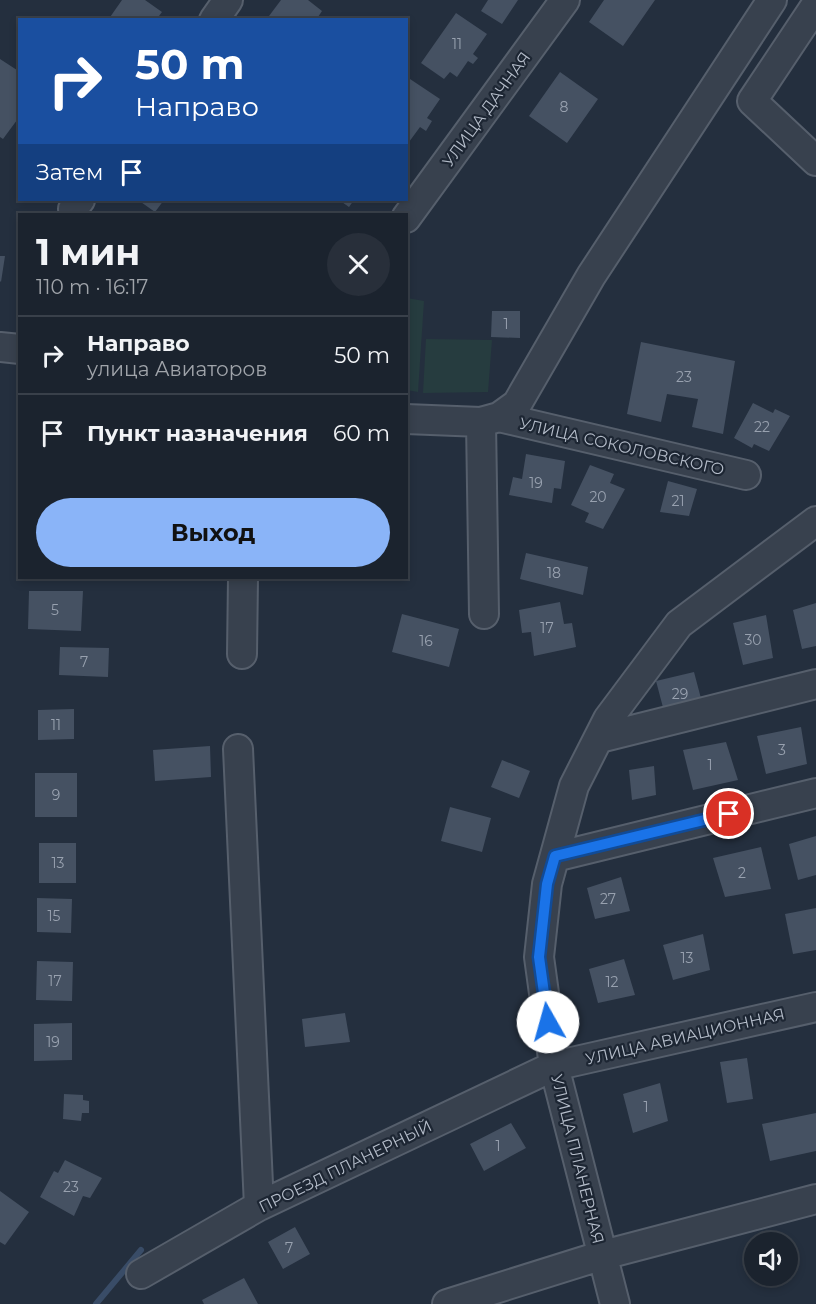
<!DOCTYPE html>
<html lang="ru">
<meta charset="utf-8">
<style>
:root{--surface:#1b232e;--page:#282f3a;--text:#f1f3f6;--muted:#a0a4aa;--line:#39404a;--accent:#8ab4f8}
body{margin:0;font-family:Montserrat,sans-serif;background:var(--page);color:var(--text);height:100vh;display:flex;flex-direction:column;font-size:22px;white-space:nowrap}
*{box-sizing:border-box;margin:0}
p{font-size:20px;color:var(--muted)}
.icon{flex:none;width:33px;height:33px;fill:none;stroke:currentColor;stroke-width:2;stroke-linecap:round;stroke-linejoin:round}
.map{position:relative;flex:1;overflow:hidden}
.side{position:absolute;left:18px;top:213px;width:390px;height:366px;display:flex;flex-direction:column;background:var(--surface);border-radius:0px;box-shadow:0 3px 9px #0003,0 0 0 2px var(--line)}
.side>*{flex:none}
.hud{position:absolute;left:18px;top:18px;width:390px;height:183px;border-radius:0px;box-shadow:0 3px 9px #0003,0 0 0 2px var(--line);background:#1a4fa0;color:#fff;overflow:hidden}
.controls{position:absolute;left:744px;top:1232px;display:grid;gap:12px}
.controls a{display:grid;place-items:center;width:54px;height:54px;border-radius:50%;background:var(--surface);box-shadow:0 3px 9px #0003,0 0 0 2px var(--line);font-size:30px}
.pin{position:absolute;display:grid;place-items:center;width:51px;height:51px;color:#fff;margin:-26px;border:3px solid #fff;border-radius:50%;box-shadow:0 2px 6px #0007}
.me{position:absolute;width:66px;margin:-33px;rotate:353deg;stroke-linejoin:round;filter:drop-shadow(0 0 4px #0008)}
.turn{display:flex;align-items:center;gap:21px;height:126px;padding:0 18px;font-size:27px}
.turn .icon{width:78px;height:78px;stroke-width:2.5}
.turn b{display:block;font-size:42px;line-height:51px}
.then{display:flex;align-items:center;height:57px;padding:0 18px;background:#0003;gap:12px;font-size:22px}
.round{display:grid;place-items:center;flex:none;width:63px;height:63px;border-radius:32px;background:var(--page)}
.headline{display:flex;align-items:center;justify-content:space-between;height:102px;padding:0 18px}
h1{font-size:36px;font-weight:700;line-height:45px}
.action{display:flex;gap:12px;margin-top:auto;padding:12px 18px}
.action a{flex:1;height:69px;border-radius:36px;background:var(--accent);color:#111;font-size:24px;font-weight:700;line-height:69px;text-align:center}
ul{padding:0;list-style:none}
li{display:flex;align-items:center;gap:18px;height:78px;padding:0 18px;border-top:2px solid var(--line)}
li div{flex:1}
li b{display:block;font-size:22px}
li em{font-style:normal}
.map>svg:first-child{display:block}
</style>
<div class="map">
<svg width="816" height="1304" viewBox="0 0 816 1304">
<rect width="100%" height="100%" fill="#242f3e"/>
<path fill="#263c3f" d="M407 298 424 301 418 392 407 390Z
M426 339 492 340 488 392 423 393Z"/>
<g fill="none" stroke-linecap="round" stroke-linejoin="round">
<path stroke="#394c67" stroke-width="6" d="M96 1304 141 1250"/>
</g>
<path fill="#455162" d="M122 0H145L162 12 156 20H108Z
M281 0H308L322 11 316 20H266Z
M488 0H518L502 24 481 11Z
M604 0H655L623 46 589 22Z
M456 13 487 34 473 54 478 58 473 64 468 61 457 77 450 72 444 79 421 63Z
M0 59 20 72V116L3 139 0 137Z
M560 72 598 99 567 143 529 116Z
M410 79 440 99 427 118 432 121 426 131 420 127 409 142 406 140V84Z
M138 200H164L155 212Z
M339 200H354L349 207Z
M0 256H5L1 282 0 281Z
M492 311H520V338L491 337Z
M641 342 735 361 723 434 692 427 698 399 667 394 661 422 627 414Z
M753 403 773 413 775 409 790 416 769 451 754 444 752 448 734 438Z
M526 454 565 461 561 489 554 488 552 503 509 495 513 477 522 479Z
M590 465 614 474 610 483 625 489 603 529 585 522 589 513 571 505Z
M668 481 697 489 689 516 660 512Z
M526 553 588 567 583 595 520 579Z
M29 591H83L81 631 28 629Z
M560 602 564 624 572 623 576 647 534 656 531 632 522 633 519 610Z
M816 603V646L802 649 793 610Z
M402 614 459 629 449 667 392 652Z
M766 615 773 658 743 665 733 623Z
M60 647 109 648 108 677 59 675Z
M694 672 703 706 665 715 656 681Z
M74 709V739L38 740V710Z
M801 727 807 764 766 774 757 736Z
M726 742 738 780 693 790 683 750Z
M210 746 211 777 155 781 153 750Z
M502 760 530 771 519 798 491 787Z
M654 766 656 795 632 800 629 770Z
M35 773H77V817H35Z
M450 807 491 818 482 852 441 841Z
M816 836V875L798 880 789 844Z
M39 843H76V883H39Z
M761 847 771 889 725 897 713 858Z
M621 877 630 911 595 919 587 888Z
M37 898 72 899 71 933 37 932Z
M816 908V950L793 954 785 914Z
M703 934 710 970 673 980 663 945Z
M624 959 635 995 598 1003 589 969Z
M37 961 73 962 72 1001 36 1000Z
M345 1013 350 1042 305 1047 302 1019Z
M72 1023V1060L34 1061V1024Z
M747 1058 753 1099 727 1103 720 1062Z
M660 1083 668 1121 633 1133 623 1094Z
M64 1094 83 1095V1100L89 1101V1113H82L81 1121 63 1119Z
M816 1113V1151L770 1161 762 1124Z
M511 1123 526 1148 484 1171 470 1144Z
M65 1160 102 1178 90 1198 83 1196 74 1216 40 1197 54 1171 58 1173Z
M0 1191 29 1212 5 1245 0 1242Z
M295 1227 310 1254 283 1269 268 1242Z
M244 1278 258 1304H204L202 1300Z"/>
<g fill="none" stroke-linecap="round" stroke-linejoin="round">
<defs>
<path id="minor" d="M816 5 752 101 816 161
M214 20 228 0
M73 209 80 200
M406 218 565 0
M0 347 20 349
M499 417 517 404 591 276 772 0
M406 419 481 422
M484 614 481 422 499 417 746 475
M242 654 243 578
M600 738 816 684
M238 749 259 1206
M555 857 816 793
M141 1274 259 1206 554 1066 816 1007
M447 1304 603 1255 816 1199
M615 1304 554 1066 539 957 547 884 574 786 608 719 679 624 816 521"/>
</defs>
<use href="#minor" stroke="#565f6c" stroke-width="32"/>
<use href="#minor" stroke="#38414e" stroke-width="28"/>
</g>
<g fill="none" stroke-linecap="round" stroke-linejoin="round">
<defs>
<path id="route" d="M548 1022 539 957 547 884 555 856 729 814"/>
</defs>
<use href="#route" stroke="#114b97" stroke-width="15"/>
<use href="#route" stroke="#1a73e8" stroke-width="10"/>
</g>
<g text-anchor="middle" stroke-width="4.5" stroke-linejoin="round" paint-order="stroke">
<g font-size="14" fill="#98a1af">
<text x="457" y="49">11</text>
<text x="564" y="112">8</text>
<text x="506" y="329">1</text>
<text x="684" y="382">23</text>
<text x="762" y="432">22</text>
<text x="536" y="488">19</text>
<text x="598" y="502">20</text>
<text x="678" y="506">21</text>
<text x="554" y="578">18</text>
<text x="55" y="615">5</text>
<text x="547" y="633">17</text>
<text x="753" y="645">30</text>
<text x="426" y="646">16</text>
<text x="84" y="667">7</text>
<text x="680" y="699">29</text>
<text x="56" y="730">11</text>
<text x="782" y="755">3</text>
<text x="710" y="770">1</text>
<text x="56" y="800">9</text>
<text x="58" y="868">13</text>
<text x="742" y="878">2</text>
<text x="608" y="904">27</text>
<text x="54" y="921">15</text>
<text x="687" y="963">13</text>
<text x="55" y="986">17</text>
<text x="612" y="987">12</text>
<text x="53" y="1047">19</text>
<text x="646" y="1112">1</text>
<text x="498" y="1151">1</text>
<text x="71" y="1192">23</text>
<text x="289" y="1253">7</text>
</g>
<g font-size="16" fill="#b4bcc9" stroke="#1d2633">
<text transform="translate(486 109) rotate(-54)" y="6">УЛИЦА ДАЧНАЯ</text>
<text transform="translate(622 446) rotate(13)" y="6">УЛИЦА СОКОЛОВСКОГО</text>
<text transform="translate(685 1036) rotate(-13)" y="6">УЛИЦА АВИАЦИОННАЯ</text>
<text transform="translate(578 1159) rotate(76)" y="6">УЛИЦА ПЛАНЕРНАЯ</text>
<text transform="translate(345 1166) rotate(-26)" y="6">ПРОЕЗД ПЛАНЕРНЫЙ</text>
</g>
</g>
</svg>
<div class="controls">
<a><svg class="icon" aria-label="sound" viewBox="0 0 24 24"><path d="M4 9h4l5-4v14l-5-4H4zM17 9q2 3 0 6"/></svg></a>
</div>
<div class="pin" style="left:729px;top:814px;background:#d93025"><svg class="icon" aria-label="arrive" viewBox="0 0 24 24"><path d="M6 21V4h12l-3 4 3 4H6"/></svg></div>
<svg class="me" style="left:548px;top:1022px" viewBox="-20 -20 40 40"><circle r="19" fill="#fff"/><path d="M0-13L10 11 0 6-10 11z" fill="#1a73e8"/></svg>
<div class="hud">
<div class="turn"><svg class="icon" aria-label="right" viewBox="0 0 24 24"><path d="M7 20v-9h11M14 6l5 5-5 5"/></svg><div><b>50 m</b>Направо</div></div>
<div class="then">Затем<svg class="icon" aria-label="arrive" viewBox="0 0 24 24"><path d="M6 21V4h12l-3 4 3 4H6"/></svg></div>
</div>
<section class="side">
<div class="headline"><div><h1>1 мин</h1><p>110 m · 16:17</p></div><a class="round"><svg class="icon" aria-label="close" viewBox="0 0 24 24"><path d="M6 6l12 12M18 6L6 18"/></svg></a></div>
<ul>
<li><svg class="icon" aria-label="right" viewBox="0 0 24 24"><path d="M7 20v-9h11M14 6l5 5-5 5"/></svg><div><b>Направо</b><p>улица Авиаторов</p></div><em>50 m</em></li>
<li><svg class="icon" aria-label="arrive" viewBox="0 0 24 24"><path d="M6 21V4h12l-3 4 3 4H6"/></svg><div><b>Пункт назначения</b></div><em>60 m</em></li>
</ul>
<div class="action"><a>Выход</a></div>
</section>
</div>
